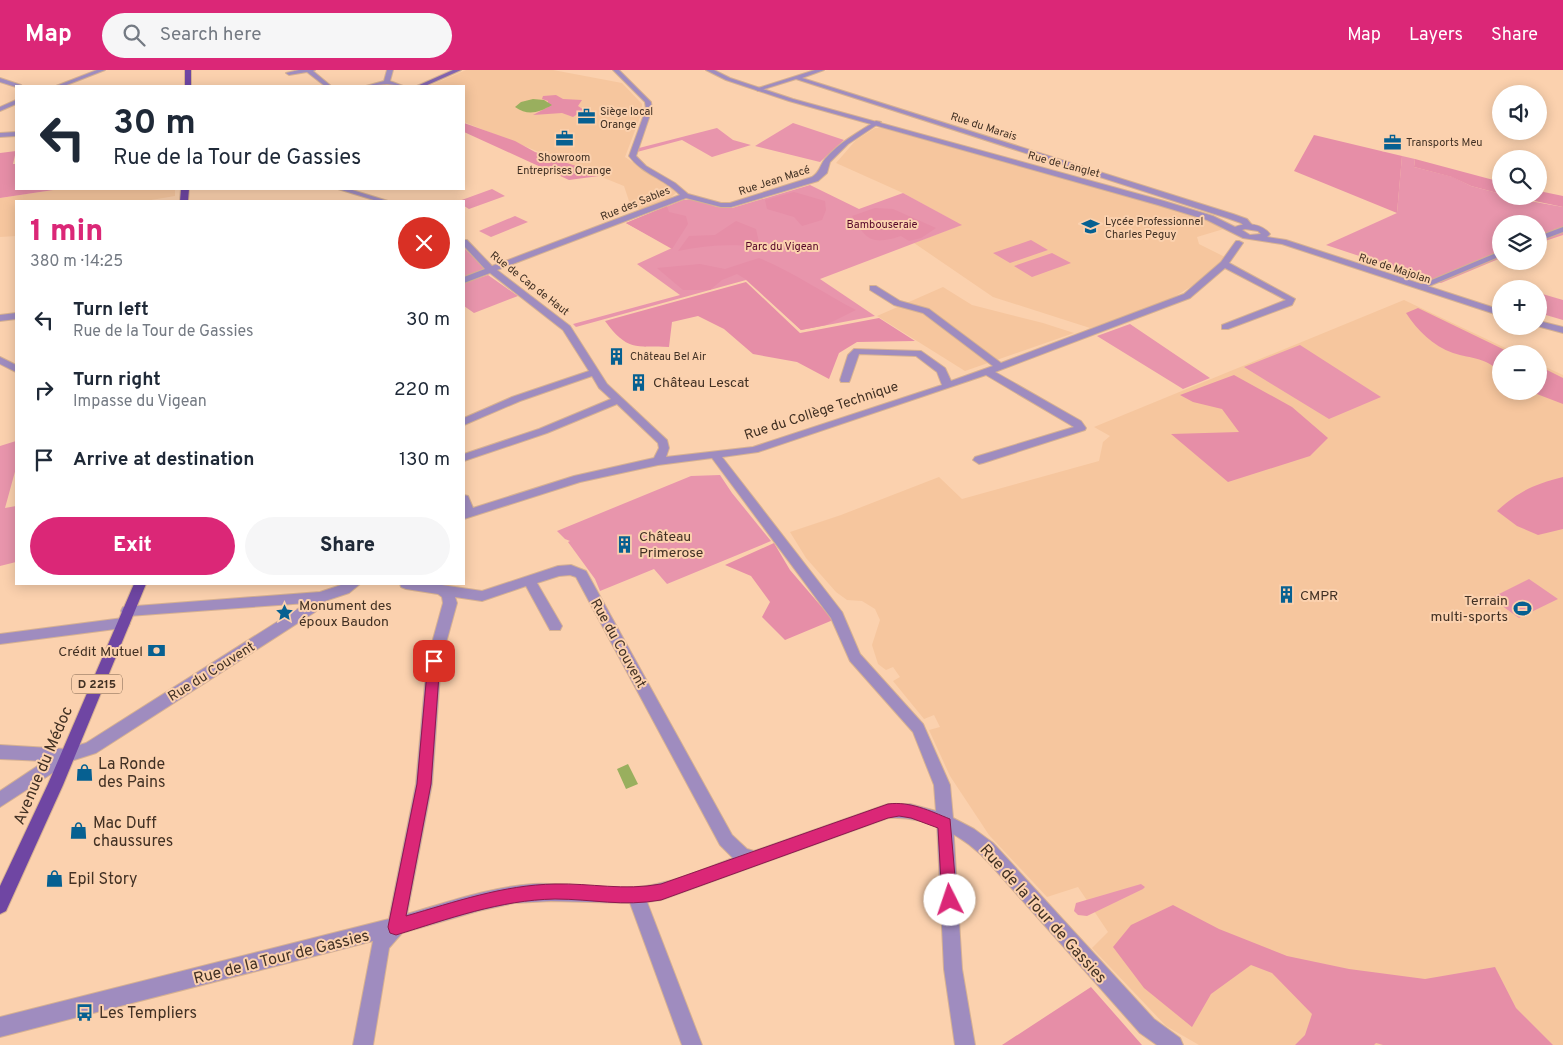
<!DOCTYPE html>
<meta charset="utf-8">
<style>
:root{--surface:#fff;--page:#f6f6f7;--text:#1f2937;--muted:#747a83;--accent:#db2777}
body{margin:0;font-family:Overpass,sans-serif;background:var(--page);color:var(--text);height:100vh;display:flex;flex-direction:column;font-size:19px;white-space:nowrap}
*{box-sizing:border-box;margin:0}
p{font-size:16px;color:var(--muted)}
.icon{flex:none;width:28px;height:28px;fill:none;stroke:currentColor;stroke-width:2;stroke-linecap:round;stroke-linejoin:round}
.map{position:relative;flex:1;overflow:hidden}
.sheet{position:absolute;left:15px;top:130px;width:450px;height:385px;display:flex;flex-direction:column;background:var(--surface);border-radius:0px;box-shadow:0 2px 12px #0003}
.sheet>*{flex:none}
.top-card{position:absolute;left:15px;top:15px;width:450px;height:105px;border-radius:0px;box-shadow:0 2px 12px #0003;background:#fff;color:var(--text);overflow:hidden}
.buttons{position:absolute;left:1492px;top:15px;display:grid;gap:10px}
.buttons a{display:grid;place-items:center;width:55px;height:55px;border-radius:50%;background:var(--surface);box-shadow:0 2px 12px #0003;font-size:25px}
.pin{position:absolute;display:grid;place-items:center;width:42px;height:42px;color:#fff;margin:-21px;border-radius:10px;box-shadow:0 2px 8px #0006}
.me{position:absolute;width:55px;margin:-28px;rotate:356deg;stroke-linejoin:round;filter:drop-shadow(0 0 4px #0008)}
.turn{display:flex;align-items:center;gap:18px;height:105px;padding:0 15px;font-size:22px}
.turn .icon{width:65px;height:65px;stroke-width:2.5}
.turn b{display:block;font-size:35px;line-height:42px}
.round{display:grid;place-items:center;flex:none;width:52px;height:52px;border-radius:26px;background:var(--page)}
.summary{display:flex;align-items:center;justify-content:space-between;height:85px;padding:0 15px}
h1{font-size:30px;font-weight:800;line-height:38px;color:var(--accent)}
.primary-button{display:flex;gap:10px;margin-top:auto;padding:10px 15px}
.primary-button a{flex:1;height:58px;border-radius:30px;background:var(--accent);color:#fff;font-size:20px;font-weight:800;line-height:58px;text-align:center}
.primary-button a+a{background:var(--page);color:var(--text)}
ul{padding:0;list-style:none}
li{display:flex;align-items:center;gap:15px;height:70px;padding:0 15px}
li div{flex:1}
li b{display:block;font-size:19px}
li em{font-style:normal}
header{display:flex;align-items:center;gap:30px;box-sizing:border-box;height:70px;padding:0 25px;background:var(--accent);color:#fff}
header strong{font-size:24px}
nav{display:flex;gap:28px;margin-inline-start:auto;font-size:18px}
.search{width:350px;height:45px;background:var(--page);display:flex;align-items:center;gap:12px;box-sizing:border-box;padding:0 18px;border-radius:28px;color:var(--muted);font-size:19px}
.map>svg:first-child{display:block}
</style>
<header>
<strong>Map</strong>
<div class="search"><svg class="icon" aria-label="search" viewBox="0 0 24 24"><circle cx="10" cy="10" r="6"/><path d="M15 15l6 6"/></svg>Search here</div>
<nav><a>Map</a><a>Layers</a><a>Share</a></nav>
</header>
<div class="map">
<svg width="1563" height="975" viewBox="0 0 1563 975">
<rect width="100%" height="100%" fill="#fbd1ae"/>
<path fill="#f6c69e" d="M466 0H553L622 13 642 34V42L625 87 677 122 669 129 642 140 631 137 624 116 464 52V16H429Z
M875 58H882L1141 130 1221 155 1227 158 1197 167 1199 174 1225 187 1205 208 1174 227 1142 242 1090 258 993 227 914 173 961 155 903 123 836 93 856 70Z
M60 119H175V126L145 131H16V166L0 167V128Z
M943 217 972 235 1043 253 1074 263 965 301 877 246Z
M1404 230 1518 284H1501V321H1539V294L1563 305V975H1199L1166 956 1092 878 1108 862 1078 817 1047 827 989 765 950 706 929 660 940 657 934 645 924 649 893 611 900 607 893 597 886 600 878 594 872 575 880 550 875 539 862 531 847 530 836 522 806 488 790 462 841 445 939 407 962 429 1099 391 1103 372 1110 366 1094 357Z"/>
<path fill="#e895ac" d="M793 53 844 70 820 92 755 76Z
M717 58 733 70 751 75 712 87 682 70 637 82 639 78Z
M1402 86 1415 89 1414 97 1453 107 1471 116 1501 124V126L1563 137V165L1539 173V154H1501V188L1441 213 1326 175 1397 143Z
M810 115 859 139 903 123 962 155 820 209 875 246 801 260 746 210 576 257 573 254 680 225 637 194 672 178 626 153 683 130 695 129 717 137 732 138Z
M492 119 505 126 469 139 464 136V131H459Z
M515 146 528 152 491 167 479 161Z
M1031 170 1048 180 1010 193 993 183Z
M464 178 485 198 480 202 464 207Z
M1052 183 1071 193 1032 207 1014 196Z
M488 205 518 226 474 243 464 236V213Z
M1539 223 1563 230V250L1539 243Z
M1130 254 1210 308 1183 319 1097 266Z
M1300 275 1381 327 1329 349 1244 297Z
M16 371V398L5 438 16 436V492L0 496V376Z
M720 405 732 423 771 471 667 514 654 499 600 521 595 509 568 472 570 471 565 469 557 461 691 406Z
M1529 509 1558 529 1519 548 1491 528Z
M1141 814 1145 817 1143 819 1087 846 1078 845 1074 841 1076 833Z"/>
<path fill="#e68ea7" d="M556 25 563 29 582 30 578 36 584 40 573 47 562 43 533 45 548 37V31L542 29 543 26Z
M464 53 515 71 535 82 576 96 599 106 569 110 464 62Z
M1314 65 1402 86 1397 143 1294 101Z
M16 81 13 94H16V119H60L0 128V83Z
M1415 89 1501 112V124L1471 116 1452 107 1414 97Z
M1539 121 1563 126V137L1511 126H1539Z
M794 122 825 131 826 140 822 150 802 156 794 147 767 139 765 130Z
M667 136 669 142 686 146 688 154 672 179 626 153Z
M875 138 893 139 936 158 921 168 909 171 901 166C872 175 867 171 852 146Z
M736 151 756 159 760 177C731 174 706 175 678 181L689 166 715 165Z
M759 188C793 202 823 223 856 240L826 255 801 260 747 210 737 204 722 210 710 220H683L657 198 700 194 725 199Z
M746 212 800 263 879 248 915 271 857 272 839 283 829 309 797 292 753 284 724 259 698 246 672 252 669 277C635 276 627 281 605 251Z
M1418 238 1513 284H1501V303C1486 287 1472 289 1453 283 1433 276 1417 260 1406 243Z
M1539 296 1563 308V334L1529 321H1539Z
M1234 305 1292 337 1328 368 1310 386 1228 412 1171 364 1239 362 1222 339 1193 332 1180 325Z
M1563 407V459L1538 465 1517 456 1497 441C1519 421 1535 414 1563 407Z
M774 473 790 500 833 550 785 570 762 547 770 532 751 506 725 495Z
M1173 835 1219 859 1287 886 1349 899 1425 909 1495 897 1516 938 1553 975H1563H1383L1376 973 1374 975H1295L1305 965 1312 944 1272 903 1251 895 1211 924 1192 957 1144 918 1113 877 1131 855Z
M1091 917 1142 975H1002Z"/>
<path fill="#99af5e" d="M533 29 544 30 552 35C538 43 528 46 515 37L521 32Z
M628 694 638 714 626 719 617 699Z"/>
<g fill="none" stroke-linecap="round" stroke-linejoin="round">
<defs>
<path id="minor" d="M97 0H105L64 16H56Z
M299 0H315L313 1 331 16H325L307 2 289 5 286 3Z
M387 0H393L390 11 403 16 387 14 366 16 384 11Z
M613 0H619L651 32 652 39 636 86 646 96 675 113 688 124 721 133H730L812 107C820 102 820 95 825 89 839 73 858 62 876 51L881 52 848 74 830 92 827 103 818 111 731 137H721L686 128 497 200 570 256 607 314 667 370 669 378 666 387 753 377 942 315 937 302 916 286 859 284 850 310 849 312H841L840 310 848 285 854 279 921 281 945 298 951 311 993 296 923 243 894 235 870 220V216H876L900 231 929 239 1001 293 1184 224 1221 192 1236 171H1239L1243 173 1229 193 1295 229 1292 235 1228 259H1222V255L1286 230 1225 198 1190 228 995 302 1081 351 1086 358 1085 360 983 393 979 394 973 390 975 387 1074 357 986 305 758 382 722 387 842 542 860 584 923 654 950 715 953 748 974 759 993 773 1154 949 1180 968 1183 975H1157L1140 963 990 794C964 765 927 746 888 748L661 830 647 832 702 975H682L630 833 551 831 514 833 478 841 402 863 389 878 373 975H353L373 871 0 967V947L389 849 416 714 427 591 443 533 442 527 438 524 406 519 401 517 400 514H435L482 521 558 496 571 495 586 501 732 765 747 779 754 781 888 734H910L936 741 934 715 913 662 850 591 831 548 712 388 658 395 580 412 464 449V425L468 426 473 438 574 406 654 388 659 378 658 373 617 334 547 363 464 391V384L539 359 611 329 599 318 592 306 520 331 464 355V348L512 327 589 301 563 260 490 203 464 213V207L485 199 464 176V170H467L492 196 680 125C665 109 642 104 629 86L646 39 645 32ZM570 505 576 507 720 775 733 788C709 797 685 808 661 813 620 824 575 812 533 814 490 817 448 832 407 844L432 714 441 591 457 533 455 527 482 531 526 516 550 560H560L562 556 537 513 559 506Z
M815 0H824L802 8 1233 144 1247 149 1252 155 1245 157 1241 153 1227 148 796 9 758 21 755 19Z
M0 8 21 15 22 16 16 17 0 12Z
M16 30V34L0 41V37Z
M16 62V66L0 67V63Z
M338 119H349L388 131H377Z
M1563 157V162L1539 171V166Z
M1501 181V186L1422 219 1415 217Z
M0 287 16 295V302L0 294Z
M344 514H360L349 523 325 531 315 542 96 683 71 691 0 737V721L45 691 0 689V675L66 679 86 673 307 533 128 546 123 545 121 541 123 537 320 522Z
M123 548 128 549 130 553 128 557 123 558 0 574V564Z"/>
<path id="tertiary" d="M706 0H714L730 8 793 29 1164 131 1213 146 1235 157C1247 152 1262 154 1270 164L1267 167 1286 170 1501 240V246L1282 174 1243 168 1207 150 1158 135 789 31 726 10ZM1245 159 1258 161 1261 164 1250 165 1242 160Z
M16 243V249L0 251V245Z
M1539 251 1563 257V263L1537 256H1539Z
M945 745 951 748 953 753 962 899 975 975H955L944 899 937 753 939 748Z"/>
<path id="secondary" d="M453 0H461L425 16H417Z"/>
<path id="primary" d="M185 0H191V16H185Z
M181 119H189L188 131H180Z
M134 514H146L63 715 6 841 0 844V816L48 714Z"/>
</defs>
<use href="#minor" stroke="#d6b192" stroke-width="2"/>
<use href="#tertiary" stroke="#d6b192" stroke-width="2"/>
<use href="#secondary" stroke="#d6b192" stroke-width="2"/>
<use href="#primary" stroke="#d6b192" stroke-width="2"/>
<use href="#minor" fill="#9f8cbf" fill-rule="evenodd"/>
<use href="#tertiary" fill="#9f8cbf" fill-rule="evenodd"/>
<use href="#secondary" fill="#8364af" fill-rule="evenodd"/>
<use href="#primary" fill="#6f46a3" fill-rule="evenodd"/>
</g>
<path fill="#db2777" stroke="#8e194d" d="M434 586 440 591 431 714 406 846C455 832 503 815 555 814 592 813 623 821 661 814L888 734C910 731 930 741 950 749L957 830 955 836 950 838 944 836 942 830 938 758 911 748 899 746 888 748 661 830C622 837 593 829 555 829 500 830 448 849 396 865L390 863 388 857 417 714 428 591Z"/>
<defs>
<symbol id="office-bare" viewBox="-9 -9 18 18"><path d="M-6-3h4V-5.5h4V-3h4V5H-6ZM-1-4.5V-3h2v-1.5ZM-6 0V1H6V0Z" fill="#066091" stroke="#fbd1ae" stroke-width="2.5" paint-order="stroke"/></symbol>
<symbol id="school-bare" viewBox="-9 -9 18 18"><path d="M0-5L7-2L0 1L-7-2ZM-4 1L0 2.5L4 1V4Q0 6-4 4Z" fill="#066091" stroke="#fbd1ae" stroke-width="2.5" paint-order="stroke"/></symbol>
<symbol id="building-bare" viewBox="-9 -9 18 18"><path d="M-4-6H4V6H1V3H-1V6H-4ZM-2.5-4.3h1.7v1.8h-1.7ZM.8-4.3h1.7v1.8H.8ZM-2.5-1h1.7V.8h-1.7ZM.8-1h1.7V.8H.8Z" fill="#066091" stroke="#fbd1ae" stroke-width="2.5" paint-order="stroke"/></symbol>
<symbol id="stadium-bare" viewBox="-9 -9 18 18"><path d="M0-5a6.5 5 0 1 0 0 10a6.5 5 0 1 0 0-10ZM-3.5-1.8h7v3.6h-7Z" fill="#066091" stroke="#fbd1ae" stroke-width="2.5" paint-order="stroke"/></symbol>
<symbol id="sight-bare" viewBox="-9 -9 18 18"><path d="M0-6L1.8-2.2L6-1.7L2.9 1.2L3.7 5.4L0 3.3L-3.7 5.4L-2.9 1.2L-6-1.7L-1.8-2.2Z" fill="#066091" stroke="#fbd1ae" stroke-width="2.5" paint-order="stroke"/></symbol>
<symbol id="bank-bare" viewBox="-9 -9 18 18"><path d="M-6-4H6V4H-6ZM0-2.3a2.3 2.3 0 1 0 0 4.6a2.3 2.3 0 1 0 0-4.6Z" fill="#066091" stroke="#fbd1ae" stroke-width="2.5" paint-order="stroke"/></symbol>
<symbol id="shop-bare" viewBox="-9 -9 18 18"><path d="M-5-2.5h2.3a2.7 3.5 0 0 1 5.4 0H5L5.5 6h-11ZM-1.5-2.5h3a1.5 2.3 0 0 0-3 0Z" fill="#066091" stroke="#fbd1ae" stroke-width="2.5" paint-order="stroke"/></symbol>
<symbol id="bus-bare" viewBox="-9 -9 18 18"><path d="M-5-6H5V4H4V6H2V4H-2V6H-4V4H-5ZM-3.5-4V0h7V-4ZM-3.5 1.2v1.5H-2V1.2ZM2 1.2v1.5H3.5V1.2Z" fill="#066091" stroke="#fbd1ae" stroke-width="2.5" paint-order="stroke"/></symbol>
</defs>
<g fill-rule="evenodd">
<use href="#office-bare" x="574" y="34" width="25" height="25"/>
<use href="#office-bare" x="552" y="56" width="25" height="25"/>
<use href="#office-bare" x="1380" y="60" width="25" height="25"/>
<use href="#school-bare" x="1078" y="144" width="25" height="25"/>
<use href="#building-bare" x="604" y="274" width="25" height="25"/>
<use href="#building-bare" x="626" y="300" width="25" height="25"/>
<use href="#building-bare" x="612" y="462" width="25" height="25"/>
<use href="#building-bare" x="1274" y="512" width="25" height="25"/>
<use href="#stadium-bare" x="1510" y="526" width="25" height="25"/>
<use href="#sight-bare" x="272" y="530" width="25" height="25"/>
<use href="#bank-bare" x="144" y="568" width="25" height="25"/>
<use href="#shop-bare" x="72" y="690" width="25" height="25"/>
<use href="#shop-bare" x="66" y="748" width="25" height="25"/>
<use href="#shop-bare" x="42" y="796" width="25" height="25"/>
<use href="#bus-bare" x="72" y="930" width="25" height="25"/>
</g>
<g text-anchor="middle" stroke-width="4" stroke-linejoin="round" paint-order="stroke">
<g font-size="11" fill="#423124" stroke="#fbd1ae" text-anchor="start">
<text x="600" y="45">Siège local<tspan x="600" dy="13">Orange</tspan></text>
<text x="1406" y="76">Transports Meu</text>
<text x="564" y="91" text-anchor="middle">Showroom<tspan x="564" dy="13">Entreprises Orange</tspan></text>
<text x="1105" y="155">Lycée Professionnel<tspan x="1105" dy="13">Charles Peguy</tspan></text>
<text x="630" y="290">Château Bel Air</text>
</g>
<g font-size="11" fill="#423124" stroke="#fbd1ae">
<text transform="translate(984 56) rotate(18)" y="4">Rue du Marais</text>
<text transform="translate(1064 94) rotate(15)" y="4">Rue de Langlet</text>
<text transform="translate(774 110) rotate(-18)" y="4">Rue Jean Macé</text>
<text transform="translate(635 133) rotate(-22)" y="4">Rue des Sables</text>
<text transform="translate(1395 198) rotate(18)" y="4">Rue de Majolan</text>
<text transform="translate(530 213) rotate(38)" y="4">Rue de Cap de Haut</text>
</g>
<g font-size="11" fill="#56072a" stroke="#fbd1ae">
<text x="882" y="158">Bambouseraie</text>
<text x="782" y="180">Parc du Vigean</text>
</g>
<rect fill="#fbd1ae" stroke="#7a614d" stroke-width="1" x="72" y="604.5" width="50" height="19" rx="4"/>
<g font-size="12" font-weight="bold" fill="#423124">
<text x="97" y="618">D 2215</text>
</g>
<g font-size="14" fill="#423124" stroke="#fbd1ae" text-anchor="start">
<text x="653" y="317">Château Lescat</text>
<text x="639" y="471">Château<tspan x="639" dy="16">Primerose</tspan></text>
<text x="1300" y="530">CMPR</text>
<text x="1508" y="535" text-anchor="end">Terrain<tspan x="1508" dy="16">multi-sports</tspan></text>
<text x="299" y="540">Monument des<tspan x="299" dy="16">époux Baudon</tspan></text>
<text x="143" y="586" text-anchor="end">Crédit Mutuel</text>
</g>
<g font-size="14" fill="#423124" stroke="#fbd1ae">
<text transform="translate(821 340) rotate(-18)" y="5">Rue du Collège Technique</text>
<text transform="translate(619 573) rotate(61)" y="5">Rue du Couvent</text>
<text transform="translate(211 601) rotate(-32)" y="5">Rue du Couvent</text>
</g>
<g font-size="16" fill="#423124" stroke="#fbd1ae" text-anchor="start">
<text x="98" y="699">La Ronde<tspan x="98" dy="18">des Pains</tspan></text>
<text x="93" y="758">Mac Duff<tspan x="93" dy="18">chaussures</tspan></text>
<text x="68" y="814">Epil Story</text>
<text x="99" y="948">Les Templiers</text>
</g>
<g font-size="16" fill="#423124" stroke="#fbd1ae">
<text transform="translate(42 695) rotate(-67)" y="6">Avenue du Médoc</text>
<text transform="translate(1044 843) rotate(48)" y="6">Rue de la Tour de Gassies</text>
<text transform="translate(281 886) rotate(-14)" y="6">Rue de la Tour de Gassies</text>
</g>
</g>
</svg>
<div class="buttons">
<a><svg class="icon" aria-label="sound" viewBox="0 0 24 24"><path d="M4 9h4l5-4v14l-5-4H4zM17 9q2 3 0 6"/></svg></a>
<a><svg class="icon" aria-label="search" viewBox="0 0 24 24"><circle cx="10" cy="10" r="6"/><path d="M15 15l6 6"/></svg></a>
<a><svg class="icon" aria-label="layers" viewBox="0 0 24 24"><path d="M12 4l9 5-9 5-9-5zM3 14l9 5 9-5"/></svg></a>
<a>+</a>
<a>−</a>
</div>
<div class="pin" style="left:434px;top:591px;background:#d93025"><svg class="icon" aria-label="arrive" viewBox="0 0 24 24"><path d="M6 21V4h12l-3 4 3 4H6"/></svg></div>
<svg class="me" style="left:950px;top:830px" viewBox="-20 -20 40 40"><circle r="19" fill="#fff"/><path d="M0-13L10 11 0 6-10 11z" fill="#db2777"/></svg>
<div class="top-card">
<div class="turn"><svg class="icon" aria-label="left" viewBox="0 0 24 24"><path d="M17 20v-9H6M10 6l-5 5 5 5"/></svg><div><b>30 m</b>Rue de la Tour de Gassies</div></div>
</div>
<section class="sheet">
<div class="summary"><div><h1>1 min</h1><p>380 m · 14:25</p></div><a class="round" style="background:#d93025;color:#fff"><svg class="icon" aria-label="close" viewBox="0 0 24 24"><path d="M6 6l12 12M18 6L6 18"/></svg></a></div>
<ul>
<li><svg class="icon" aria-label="left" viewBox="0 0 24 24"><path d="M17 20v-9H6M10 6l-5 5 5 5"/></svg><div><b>Turn left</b><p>Rue de la Tour de Gassies</p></div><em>30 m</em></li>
<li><svg class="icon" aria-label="right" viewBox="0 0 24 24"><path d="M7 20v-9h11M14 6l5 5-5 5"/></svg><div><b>Turn right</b><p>Impasse du Vigean</p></div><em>220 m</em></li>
<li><svg class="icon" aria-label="arrive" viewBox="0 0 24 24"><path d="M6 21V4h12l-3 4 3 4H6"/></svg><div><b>Arrive at destination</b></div><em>130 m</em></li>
</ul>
<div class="primary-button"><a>Exit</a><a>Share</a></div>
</section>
</div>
